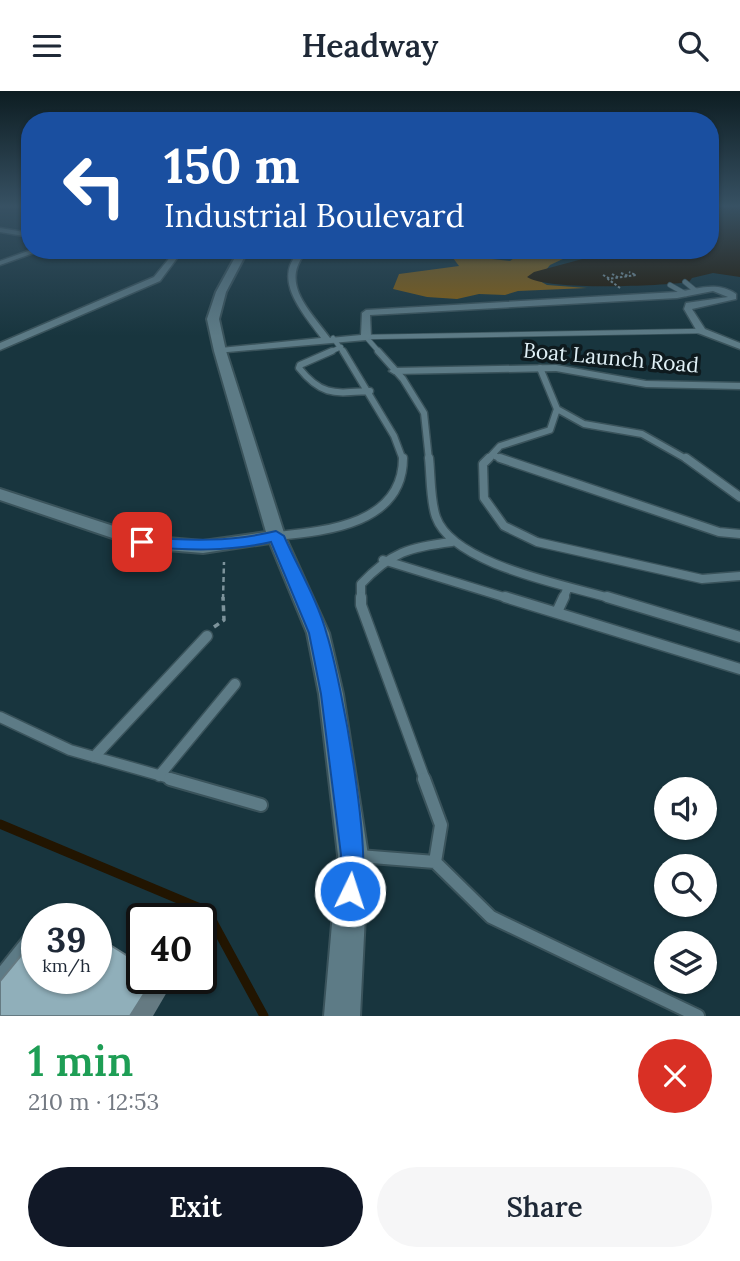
<!DOCTYPE html>
<meta charset="utf-8">
<style>
:root{--surface:#fff;--page:#f6f6f7;--text:#1f2937;--muted:#747a83;--accent:#111827}
body{margin:0;font-family:Lora,serif;background:var(--page);color:var(--text);height:100vh;display:flex;flex-direction:column;font-size:26px;white-space:nowrap}
*{box-sizing:border-box;margin:0}
p{font-size:23px;color:var(--muted)}
.icon{flex:none;width:38px;height:38px;fill:none;stroke:currentColor;stroke-width:2;stroke-linecap:round;stroke-linejoin:round}
.map{position:relative;height:925px;overflow:hidden}
.drawer{display:flex;flex-direction:column;background:var(--surface);flex:1}
.drawer>*{flex:none}
.hud{position:absolute;left:21px;top:21px;width:698px;height:147px;border-radius:28px;box-shadow:0 2px 5px #0004;background:#1a4fa0;color:#fff;overflow:hidden}
.buttons{position:absolute;left:654px;top:686px;display:grid;gap:14px}
.buttons a{display:grid;place-items:center;width:63px;height:63px;border-radius:50%;background:var(--surface);box-shadow:0 2px 5px #0004;font-size:35px}
.speed{position:absolute;left:21px;top:812px;display:flex;gap:14px;font-size:35px;font-weight:700;text-align:center}
.speed>*{display:grid;place-content:center;width:91px;height:91px;border-radius:50%;background:var(--surface);box-shadow:0 2px 5px #0004;line-height:1}
.speed small{font-size:18px;font-weight:400}
.speed .limit{border:4px solid #111;border-radius:10px;background:#fff;color:#111}
.pin{position:absolute;display:grid;place-items:center;width:60px;height:60px;color:#fff;margin:-30px;border-radius:14px;box-shadow:0 4px 10px #0006}
.me{position:absolute;width:77px;margin:-38px;rotate:4deg;stroke-linejoin:round;filter:drop-shadow(0 0 5px #0008)}
.turn{display:flex;align-items:center;gap:24px;height:147px;padding:0 28px;font-size:32px}
.turn .icon{width:91px;height:91px;stroke-width:2.5}
.turn b{display:block;font-size:49px;line-height:60px}
.round{display:grid;place-items:center;flex:none;width:74px;height:74px;border-radius:37px;background:var(--page)}
.summary{display:flex;align-items:center;justify-content:space-between;height:119px;padding:0 28px}
h1{font-size:42px;font-weight:600;line-height:52px;color:#1e9e55}
.primary-button{display:flex;gap:14px;margin-top:auto;padding:14px 28px}
.primary-button a{flex:1;height:80px;border-radius:42px;background:var(--accent);color:#fff;font-size:28px;font-weight:600;line-height:80px;text-align:center}
.primary-button a+a{background:var(--page);color:var(--text)}
header{display:flex;justify-content:space-between;align-items:center;height:91px;padding:0 28px;background:var(--surface);font-size:32px;font-weight:600}
.map>svg:first-child{display:block}
</style>
<header><svg class="icon" aria-label="menu" viewBox="0 0 24 24"><path d="M4 6h16M4 12h16M4 18h16"/></svg>Headway<svg class="icon" aria-label="search" viewBox="0 0 24 24"><circle cx="10" cy="10" r="6"/><path d="M15 15l6 6"/></svg></header>
<div class="map">
<svg width="740" height="925" viewBox="0 0 740 925">
<rect width="100%" height="100%" fill="#18353e"/>
<path fill="#895f0e" d="M455 164 510 170 517 165 565 167 550 174 538 189 547 194 587 197 518 200 505 204 479 203 457 208 427 206 393 198 399 183 459 175 453 167Z"/>
<path fill="#221501" d="M711 116H740V186L713 182 692 187 689 191C660 195 549 200 527 186L534 181 616 159H710Z"/>
<g fill="none" stroke-linecap="round" stroke-linejoin="round">
<path stroke="#221501" stroke-width="9" d="M0 733 207 820 264 925"/>
<defs>
<path id="service-far4" d="M685 191 696 200
M670 194 686 203
M366 246 380 262
M366 246 701 240
M333 247 344 262
M328 262 341 256"/>
<path id="service-far3" d="M332 260 300 274 299 277C322 306 336 302 370 300
M343 260 394 345 403 369
M378 260 403 288 424 322 429 369
M540 277 557 318 584 333 642 343 688 369
M492 364 505 369
M487 369 500 355 550 339 557 318"/>
<path id="service-far2" d="M429 367C431 385 430 409 436 426 453 474 567 494 613 508
M489 367 483 373 484 407 504 435 537 451 702 488 740 485
M500 367 719 441 740 443
M686 367 740 406
M277 445C327 440 403 433 403 367
M383 469 510 508
M361 508V493C391 461 410 456 452 451
M563 508 568 496"/>
<path id="service-far1" d="M361 506V514L425 689
M505 506 740 578
M607 506 740 546
M557 521 564 506
M0 626 70 659 176 689
M94 666 207 545
M159 685 235 593"/>
<path id="service" d="M170 688 261 714
M424 688 441 734 435 771
M359 765 435 771 491 826 698 925
M0 885 35 841"/>
<path id="minor" d="M0 137 30 142V146L0 141Z
M31 159H42L0 174V170Z
M176 159H183L160 190 0 259V252L154 186Z
M301 159H308C278 191 309 218 330 247L361 244 362 222 366 219 677 201C698 198 717 190 736 203V208L692 218 705 238 740 252V258L698 242 684 218 686 212 728 206 713 200 677 207 370 224 371 246 366 249 216 262 215 260 220 257 321 247C303 222 270 187 301 159Z
M556 274 646 290 740 292V298L646 296 556 280 394 283 389 280 394 277Z"/>
<path id="tertiary" d="M239 159H248L226 201 219 228 226 260 285 445 329 542 343 603 368 764 360 925H324L338 764 319 603 307 542 270 452 203 462 142 457 0 409V398L144 445 203 450 266 441 214 260 207 228 216 201Z"/>
</defs>
<use href="#service-far4" stroke="#3a535b" stroke-width="6"/>
<use href="#service-far3" stroke="#3a535b" stroke-width="9"/>
<use href="#service-far2" stroke="#3a535b" stroke-width="11"/>
<use href="#service-far1" stroke="#3a535b" stroke-width="13"/>
<use href="#service" stroke="#3a535b" stroke-width="16"/>
<use href="#minor" stroke="#3a535b" stroke-width="3"/>
<use href="#tertiary" stroke="#3a535b" stroke-width="4"/>
<path stroke="#7d939b" stroke-width="2" stroke-dasharray="2.5 2" stroke-linecap="butt" d="M621 182 628 185
M612 183 619 187
M603 184 610 188
M620 197 608 188 636 184 629 181"/>
<path stroke="#7d939b" stroke-width="2.5" stroke-dasharray="5 3.5" stroke-linecap="butt" d="M223 508 224 471"/>
<path stroke="#7d939b" stroke-width="3.5" stroke-dasharray="6 4.5" stroke-linecap="butt" d="M214 536 224 529 223 506"/>
<use href="#service-far4" stroke="#5d7b86" stroke-width="4.5"/>
<use href="#service-far3" stroke="#5d7b86" stroke-width="6"/>
<use href="#service-far2" stroke="#5d7b86" stroke-width="8"/>
<use href="#service-far1" stroke="#5d7b86" stroke-width="10"/>
<use href="#service" stroke="#5d7b86" stroke-width="12"/>
<use href="#minor" fill="#5d7b86" fill-rule="evenodd"/>
<use href="#tertiary" fill="#5d7b86" fill-rule="evenodd"/>
</g>
<path fill="#657a82" d="M154 887H159L167 901 153 925H130Z"/>
<path fill="#90afba" stroke="#657a82" stroke-width="2" d="M56 820 68 828H50Z
M37 845V887H96V845L142 874V887H154L130 925H0V890Z"/>
<linearGradient id="sky" x2="0" y2="1"><stop stop-color="#0d1d22"/><stop offset="0.47" stop-color="#375163"/><stop offset="1" stop-color="#375163" stop-opacity="0"/></linearGradient>
<rect width="740" height="245" fill="url(#sky)"/>
<path fill="#1a73e8" stroke="#114b97" stroke-width="2" d="M276 440 284 445C298 477 318 510 327 544 341 589 375 770 359 809L350 813 341 809 338 800 341 764 321 603 309 542 271 451C228 461 187 459 142 456L134 451 142 446C189 450 231 451 276 440Z"/>
<g text-anchor="middle" stroke-width="7" stroke-linejoin="round" paint-order="stroke">
<g font-size="21" fill="#e0f0f6" stroke="#0e1a1e">
<text transform="translate(611 267) rotate(5)" y="7">Boat Launch Road</text>
</g>
</g>
</svg>
<div class="buttons">
<a><svg class="icon" aria-label="sound" viewBox="0 0 24 24"><path d="M4 9h4l5-4v14l-5-4H4zM17 9q2 3 0 6"/></svg></a>
<a><svg class="icon" aria-label="search" viewBox="0 0 24 24"><circle cx="10" cy="10" r="6"/><path d="M15 15l6 6"/></svg></a>
<a><svg class="icon" aria-label="layers" viewBox="0 0 24 24"><path d="M12 4l9 5-9 5-9-5zM3 14l9 5 9-5"/></svg></a>
</div>
<div class="speed"><div>39<small>km/h</small></div><div class="limit">40</div></div>
<div class="pin" style="left:142px;top:451px;background:#d93025"><svg class="icon" aria-label="arrive" viewBox="0 0 24 24"><path d="M6 21V4h12l-3 4 3 4H6"/></svg></div>
<svg class="me" style="left:350px;top:800px" viewBox="-20 -20 40 40"><circle r="17" fill="#1a73e8" stroke="#fff" stroke-width="3"/><path d="M0-11L8 9 0 5-8 9z" fill="#fff"/></svg>
<div class="hud">
<div class="turn"><svg class="icon" aria-label="left" viewBox="0 0 24 24"><path d="M17 20v-9H6M10 6l-5 5 5 5"/></svg><div><b>150 m</b>Industrial Boulevard</div></div>
</div>
</div>
<section class="drawer">
<div class="summary"><div><h1>1 min</h1><p>210 m · 12:53</p></div><a class="round" style="background:#d93025;color:#fff"><svg class="icon" aria-label="close" viewBox="0 0 24 24"><path d="M6 6l12 12M18 6L6 18"/></svg></a></div>
<div class="primary-button"><a>Exit</a><a>Share</a></div>
</section>
